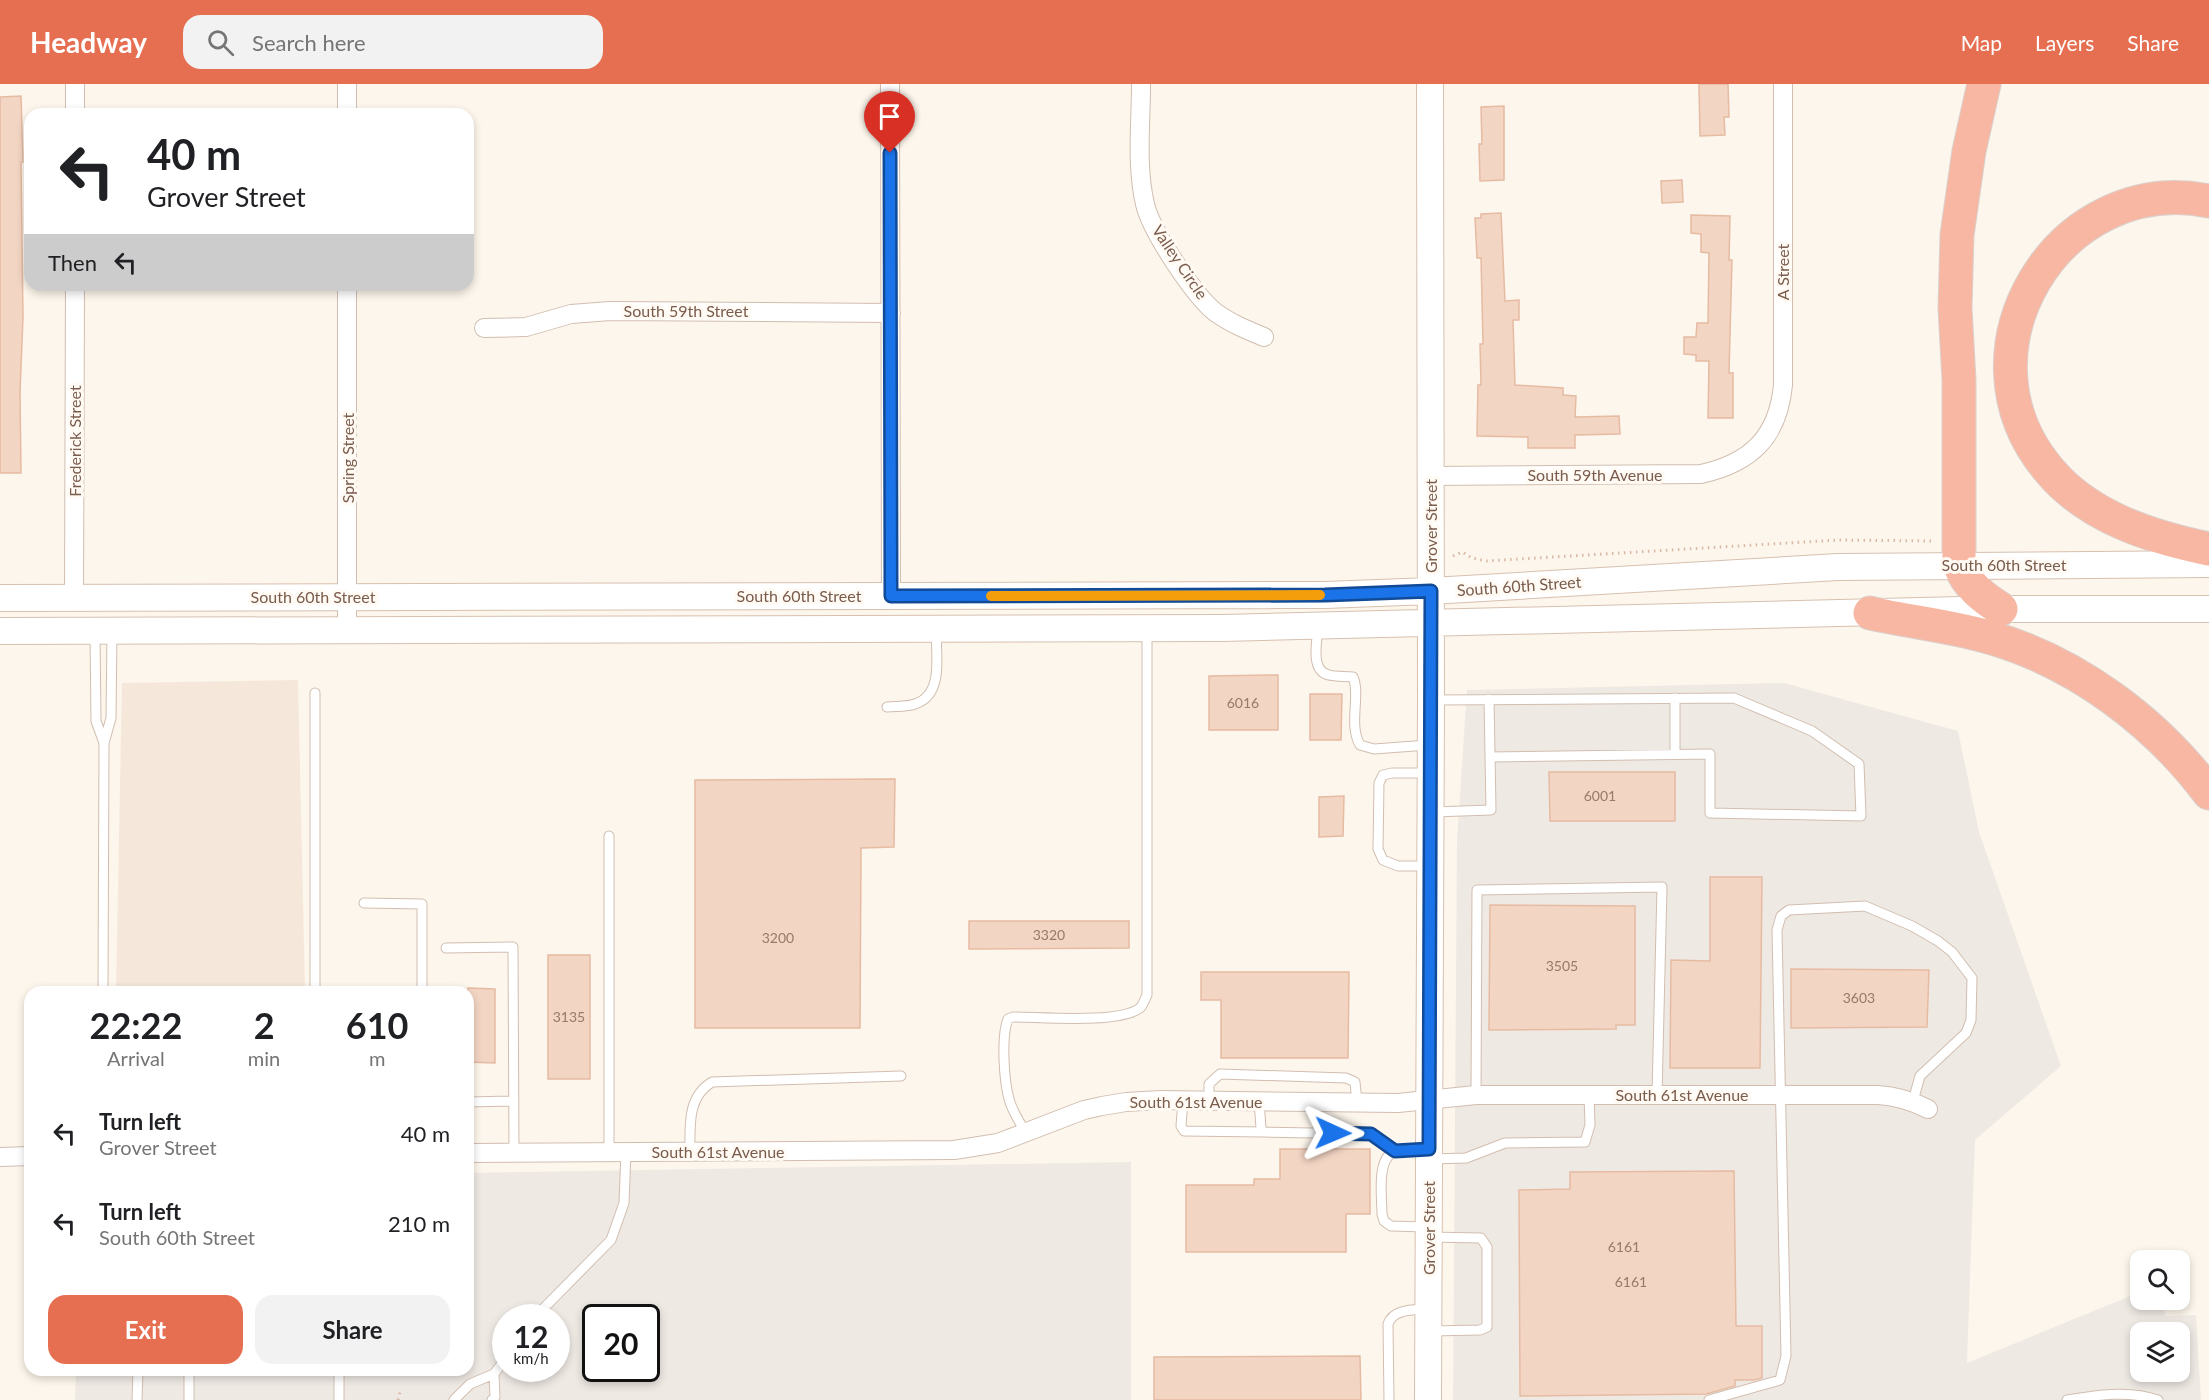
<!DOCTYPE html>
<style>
:root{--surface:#fff;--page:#f2f2f2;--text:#202124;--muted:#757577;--accent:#e76f51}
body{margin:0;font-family:Lato,sans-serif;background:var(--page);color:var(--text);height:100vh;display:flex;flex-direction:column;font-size:22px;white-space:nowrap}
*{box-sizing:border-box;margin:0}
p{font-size:20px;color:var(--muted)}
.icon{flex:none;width:33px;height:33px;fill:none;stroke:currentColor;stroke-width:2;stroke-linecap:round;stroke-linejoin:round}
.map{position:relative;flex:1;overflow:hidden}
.sheet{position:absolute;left:24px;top:902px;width:450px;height:390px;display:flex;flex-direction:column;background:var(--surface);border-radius:18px;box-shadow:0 3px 9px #0003}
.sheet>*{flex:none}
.banner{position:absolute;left:24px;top:24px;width:450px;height:183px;border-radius:18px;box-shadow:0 3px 9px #0003;background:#fff;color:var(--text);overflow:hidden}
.buttons{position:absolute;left:2130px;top:1166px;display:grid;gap:12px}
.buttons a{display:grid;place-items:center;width:60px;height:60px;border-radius:12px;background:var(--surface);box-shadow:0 3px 9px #0003;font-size:30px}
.speed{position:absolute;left:492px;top:1220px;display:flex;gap:12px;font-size:30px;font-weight:700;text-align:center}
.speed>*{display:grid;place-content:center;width:78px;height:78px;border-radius:50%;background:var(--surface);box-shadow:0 3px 9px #0003;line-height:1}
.speed small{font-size:15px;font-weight:400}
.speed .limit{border:3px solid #111;border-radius:9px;background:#fff;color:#111}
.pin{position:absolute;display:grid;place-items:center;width:51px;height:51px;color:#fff;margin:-62px -26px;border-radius:50% 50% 50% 0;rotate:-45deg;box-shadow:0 0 6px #0007}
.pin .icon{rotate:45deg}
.me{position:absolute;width:66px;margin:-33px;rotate:91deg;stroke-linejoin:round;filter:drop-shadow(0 0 4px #0008)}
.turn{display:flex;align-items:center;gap:21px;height:126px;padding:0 24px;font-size:27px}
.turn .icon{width:78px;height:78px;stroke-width:2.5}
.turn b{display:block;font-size:42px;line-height:51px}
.then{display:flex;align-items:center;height:57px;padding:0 24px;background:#0003;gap:12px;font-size:22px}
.eta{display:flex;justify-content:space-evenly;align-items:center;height:102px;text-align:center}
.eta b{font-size:36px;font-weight:700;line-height:42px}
.primary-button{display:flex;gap:12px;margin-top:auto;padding:12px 24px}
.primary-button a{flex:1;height:69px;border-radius:18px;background:var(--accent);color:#fff;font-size:24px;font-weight:700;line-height:69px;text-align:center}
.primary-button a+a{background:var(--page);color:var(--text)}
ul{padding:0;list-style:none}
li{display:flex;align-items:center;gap:18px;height:90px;padding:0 24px}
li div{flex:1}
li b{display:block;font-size:22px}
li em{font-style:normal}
header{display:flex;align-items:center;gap:36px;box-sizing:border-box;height:84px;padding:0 30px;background:var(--accent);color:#fff}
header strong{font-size:28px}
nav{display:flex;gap:33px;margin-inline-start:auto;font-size:21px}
.search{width:420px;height:54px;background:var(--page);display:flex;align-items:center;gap:15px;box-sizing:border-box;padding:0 21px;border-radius:18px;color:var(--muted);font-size:22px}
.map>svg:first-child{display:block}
</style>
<header>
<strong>Headway</strong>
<div class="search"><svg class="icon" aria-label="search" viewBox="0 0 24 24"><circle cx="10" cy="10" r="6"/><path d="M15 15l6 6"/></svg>Search here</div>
<nav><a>Map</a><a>Layers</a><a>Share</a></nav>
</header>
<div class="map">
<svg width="2209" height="1316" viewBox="0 0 2209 1316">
<rect width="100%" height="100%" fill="#fdf6ec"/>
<path fill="#f5e8da" d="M298 596 305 907H116L122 599Z"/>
<path fill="#efe9e4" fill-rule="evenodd" d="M1784 599 1958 647 1979 748 2061 982 1975 1056 1967 1279 2140 1208V1215H2158L2166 1232 2196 1231 2201 1316H1453L1457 756 1467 606ZM2140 1248H2180V1287H2140Z
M1131 1078V1316H75L76 1286H468V1089ZM506 1233H556V1284H506ZM596 1233H646V1284H596Z"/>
<path fill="#f3d5c3" stroke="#e6bba3" stroke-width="1.5" d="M1699 0H1728L1729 33H1724L1725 51 1700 52Z
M21 12 23 78H21L23 233 20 309 21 389H0V13Z
M1504 22V96L1480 97 1479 60H1482L1481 23Z
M1682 96 1683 118 1662 119 1661 97Z
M1501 129 1505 217 1519 216V236H1513L1515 301 1563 304V311L1576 312 1575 333 1619 332 1620 350 1575 351V364H1528V353L1477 352 1478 301H1481L1480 260H1483L1481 174H1477L1475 134H1481V130Z
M1691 131 1730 132 1729 176H1732L1729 289H1733V334H1708L1709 277H1696V271L1684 270V253H1696L1697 239H1708L1709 169 1701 168V150L1691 149Z
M1278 591V646H1209V592Z
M1310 610H1342L1341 656H1310Z
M1549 688H1675V737H1550Z
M895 695 894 763 861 764 860 944H695V696Z
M1344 712 1343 752 1319 753V713Z
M1710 793H1762L1760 984H1670L1671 876 1710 877Z
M1490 821 1635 822V941H1616V945L1489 946Z
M969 837H1129V864L969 865Z
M548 871H590V995H548Z
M1791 885 1929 886 1927 943 1791 944Z
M1201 888H1349L1348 974H1221V916H1201Z
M468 904 495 905V979L468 978Z
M1280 1065H1370V1130H1346V1168H1186V1101H1254V1095H1280Z
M1734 1087 1736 1242H1762V1294L1754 1296H1735V1302L1706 1310 1520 1312 1519 1106 1570 1105V1088Z
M1360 1272 1361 1316H1154V1273Z"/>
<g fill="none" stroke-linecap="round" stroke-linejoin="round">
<defs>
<path id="service" d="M1318 544C1317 558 1310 587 1329 591 1336 593 1345 592 1353 593 1361 611 1348 640 1360 661L1374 665 1428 661
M95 549 96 637 104 659
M315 609V908
M1675 614V670
M1433 616 1734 614 1812 647 1859 680 1861 732 1710 729V670L1490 673
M887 623C896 622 907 623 915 620 944 611 936 571 936 547
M1433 728 1491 726 1489 615
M609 752V1069
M1427 782H1398L1383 776 1378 765 1379 699 1383 691 1392 689H1429
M364 819 422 820V908
M446 864 513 863 514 1069
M103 908 104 659 111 634 112 548
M1476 1011 1477 806 1662 803 1657 1011
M1183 1016 1181 1042 1184 1047 1263 1048
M1209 1017V1000L1220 990 1346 994 1355 998 1357 1019
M1259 1017 1261 1044 1263 1048 1371 1050 1395 1067
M468 1018 514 1017
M1026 1049C1020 1039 1012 1027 1009 1015 1004 997 1001 952 1008 935L1013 933C1042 933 1119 940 1140 924 1143 921 1145 915 1147 911V545
M690 1068C690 1042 687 1013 712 998L901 992
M1431 1075 1466 1074 1505 1059 1585 1058 1590 1041 1589 1011
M1426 1143 1391 1142 1384 1137 1382 1130C1382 1113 1376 1074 1395 1067 1404 1064 1419 1066 1429 1065
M1429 1153 1481 1154 1487 1163V1243L1480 1246 1431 1247
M535 1233 611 1156 624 1119 626 1068
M189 1286V1316
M339 1286V1316
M137 1316 138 1286
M454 1316 470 1300 494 1290 506 1274
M492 1316 495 1313 494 1290
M1389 1316 1388 1240C1393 1225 1413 1226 1426 1225
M1709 1316 1780 1296 1786 1272 1777 846 1781 832 1789 826 1865 822 1912 842 1938 857 1952 868 1972 894 1971 936 1966 949 1920 992 1913 1017
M2067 1316C2096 1311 2129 1306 2158 1316"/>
<path id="minor" d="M347 0V30
M890 0 891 512
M1141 0C1141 39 1136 82 1145 120 1151 147 1194 211 1215 228 1230 239 1247 246 1264 253
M75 30V0
M484 244 526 243 571 230 610 227 891 229
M1430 392 1701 390C1751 379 1778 353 1783 301V0
M74 514 75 201
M347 547V201
M468 1069 954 1066 998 1059 1084 1026 1102 1022 1126 1018 1161 1016 1398 1019 1476 1011H1878C1897 1012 1912 1017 1928 1025
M0 1073 30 1072"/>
<path id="secondary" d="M0 514 1325 511 1431 507 1838 483 2209 480
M0 547 1223 544 2001 525H2209
M1428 1316 1431 616 1430 0"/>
<path id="motorway" d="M1984 0 1969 67 1957 151 1955 224 1959 296V480C1968 502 1982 513 2001 525
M2209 117C2058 87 1949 268 2049 386 2088 433 2151 453 2209 465
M1870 529C1910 538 1952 542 1992 554 2077 579 2156 638 2209 709"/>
</defs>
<use href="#service" stroke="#d1beb0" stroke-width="11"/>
<use href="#minor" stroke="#d1beb0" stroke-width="20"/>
<use href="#secondary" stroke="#d6c0b0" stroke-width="28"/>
<use href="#motorway" stroke="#dad1cd" stroke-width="35"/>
<path stroke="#d9b8a5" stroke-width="3" stroke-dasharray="1.5 4.5" stroke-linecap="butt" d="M1453 472 1462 468 1472 474 1486 477 1838 456 1934 457
M398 1316 400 1308"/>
<use href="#service" stroke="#fff" stroke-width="9"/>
<use href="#minor" stroke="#fff" stroke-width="18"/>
<use href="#secondary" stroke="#fff" stroke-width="26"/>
<use href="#motorway" stroke="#f7b7a3" stroke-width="33"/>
</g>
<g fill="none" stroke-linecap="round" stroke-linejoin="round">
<defs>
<path id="route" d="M890 69 891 512 1325 511 1431 507 1429 1065 1395 1067 1371 1050 1333 1049"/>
</defs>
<use href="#route" stroke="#114b97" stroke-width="15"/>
<use href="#route" stroke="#1a73e8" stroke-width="10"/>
<path stroke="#f59e0b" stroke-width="10" d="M991 512 1320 511"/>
</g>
<g text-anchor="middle" stroke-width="6" stroke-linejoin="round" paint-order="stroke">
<g font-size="14" fill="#987a6a">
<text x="1243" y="624">6016</text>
<text x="1600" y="717">6001</text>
<text x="1049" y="856">3320</text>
<text x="778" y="859">3200</text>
<text x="1562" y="887">3505</text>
<text x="1859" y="919">3603</text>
<text x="569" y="938">3135</text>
<text x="1624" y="1168">6161</text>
<text x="1631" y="1203">6161</text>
</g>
<g font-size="16" fill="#7a5c4d" stroke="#fffaf3">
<text transform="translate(1180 178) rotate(56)" y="6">Valley Circle</text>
<text transform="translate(1783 188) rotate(-90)" y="6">A Street</text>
<text x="686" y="233">South 59th Street</text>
<text transform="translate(75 357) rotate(-90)" y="6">Frederick Street</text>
<text transform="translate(348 374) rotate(-90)" y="6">Spring Street</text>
<text x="1595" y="397">South 59th Avenue</text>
<text transform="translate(1431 442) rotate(-90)" y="6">Grover Street</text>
<text x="2004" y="487">South 60th Street</text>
<text transform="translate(1519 502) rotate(-4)" y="6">South 60th Street</text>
<text x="799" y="518">South 60th Street</text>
<text x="313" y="519">South 60th Street</text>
<text x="1682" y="1017">South 61st Avenue</text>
<text x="1196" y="1024">South 61st Avenue</text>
<text x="718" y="1074">South 61st Avenue</text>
<text transform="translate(1429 1144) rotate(-90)" y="6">Grover Street</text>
</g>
</g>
</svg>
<div class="buttons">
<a><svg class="icon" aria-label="search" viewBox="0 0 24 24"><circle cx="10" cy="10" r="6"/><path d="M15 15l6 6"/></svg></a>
<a><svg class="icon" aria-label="layers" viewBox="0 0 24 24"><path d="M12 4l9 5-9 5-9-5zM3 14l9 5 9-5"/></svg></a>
</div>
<div class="speed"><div>12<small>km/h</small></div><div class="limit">20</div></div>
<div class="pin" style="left:890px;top:69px;background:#d93025"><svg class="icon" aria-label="arrive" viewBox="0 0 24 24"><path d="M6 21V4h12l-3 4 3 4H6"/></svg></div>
<svg class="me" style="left:1333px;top:1049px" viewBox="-20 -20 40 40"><path d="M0-17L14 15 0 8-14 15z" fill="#1a73e8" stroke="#fff" stroke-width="4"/></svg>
<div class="banner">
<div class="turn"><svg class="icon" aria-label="left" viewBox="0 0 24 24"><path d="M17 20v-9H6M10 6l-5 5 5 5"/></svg><div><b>40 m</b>Grover Street</div></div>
<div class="then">Then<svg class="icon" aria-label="left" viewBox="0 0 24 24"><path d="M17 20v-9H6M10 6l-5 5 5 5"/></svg></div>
</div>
<section class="sheet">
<div class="eta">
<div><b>22:22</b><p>Arrival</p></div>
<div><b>2</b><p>min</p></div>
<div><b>610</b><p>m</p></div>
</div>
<ul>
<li><svg class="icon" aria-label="left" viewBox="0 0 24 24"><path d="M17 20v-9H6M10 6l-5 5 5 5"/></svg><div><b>Turn left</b><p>Grover Street</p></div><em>40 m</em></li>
<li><svg class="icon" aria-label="left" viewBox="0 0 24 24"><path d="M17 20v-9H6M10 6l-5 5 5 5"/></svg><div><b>Turn left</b><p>South 60th Street</p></div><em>210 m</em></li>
</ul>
<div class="primary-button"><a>Exit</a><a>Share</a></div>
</section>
</div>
